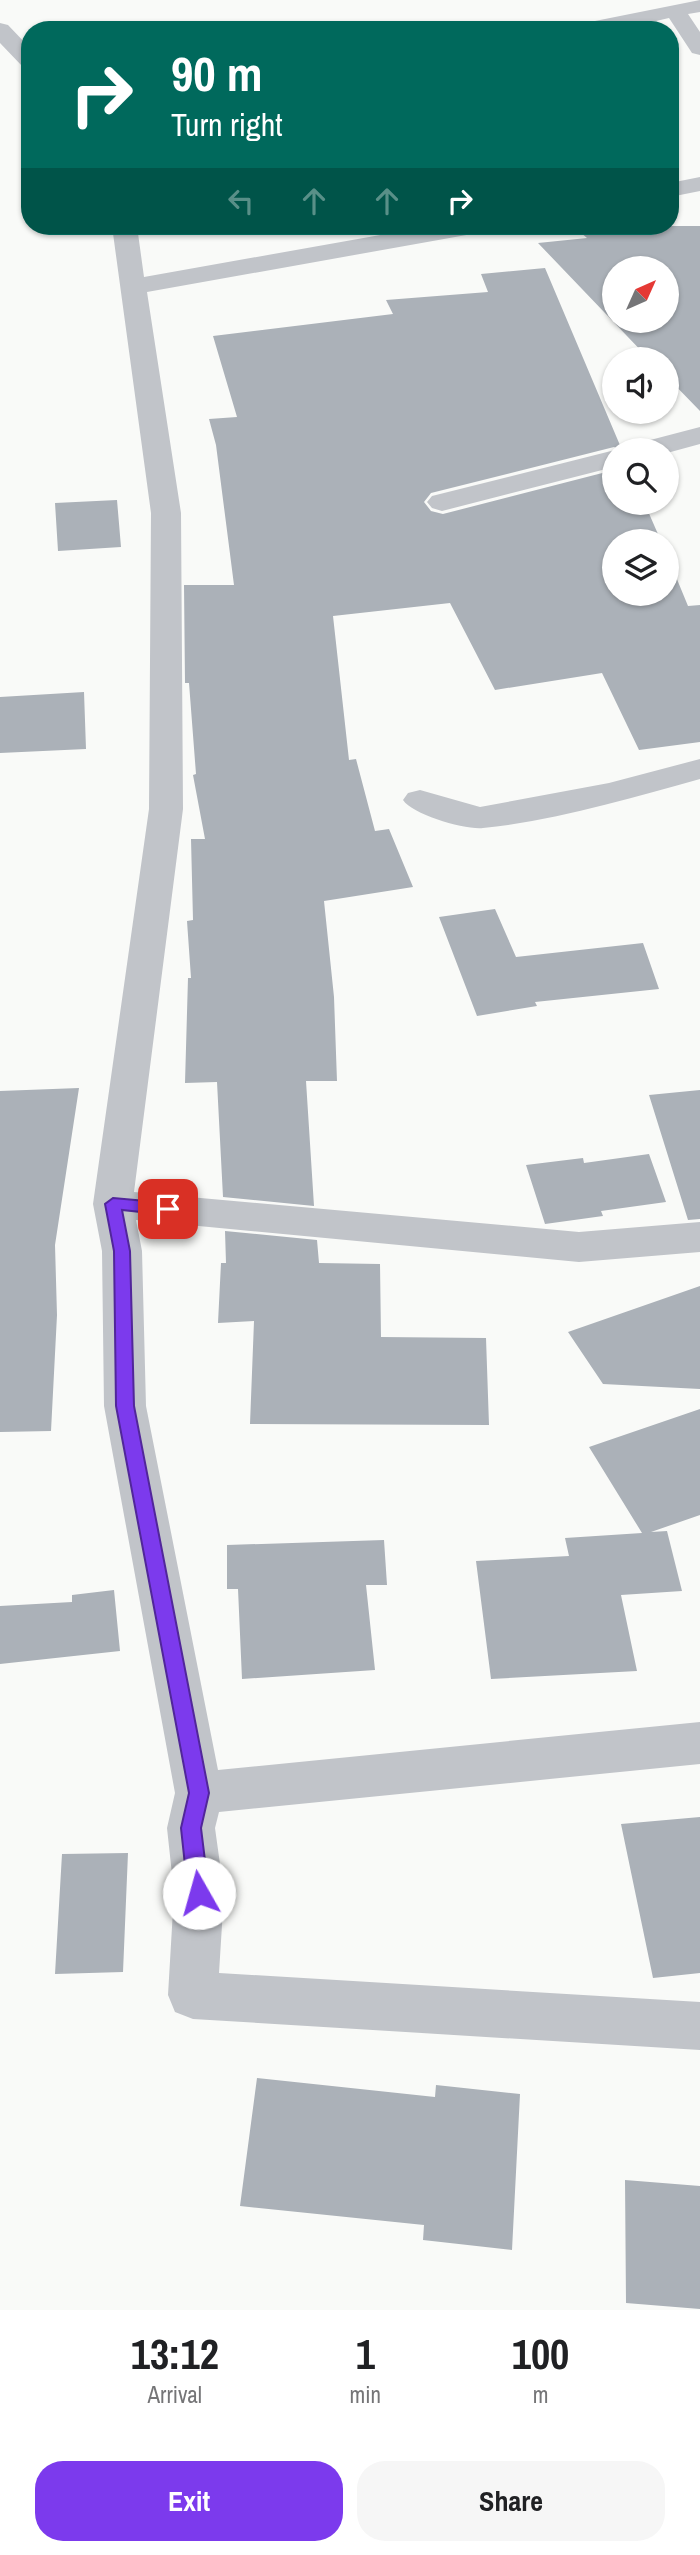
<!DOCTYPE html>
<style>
:root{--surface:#fff;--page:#f6f6f6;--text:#202124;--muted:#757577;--accent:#7c3aed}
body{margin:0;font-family:"Archivo Narrow",sans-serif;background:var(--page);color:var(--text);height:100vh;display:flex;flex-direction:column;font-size:26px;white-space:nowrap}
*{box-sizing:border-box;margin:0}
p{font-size:23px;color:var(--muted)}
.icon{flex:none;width:38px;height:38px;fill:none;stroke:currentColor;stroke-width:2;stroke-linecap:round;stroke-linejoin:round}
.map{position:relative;height:2310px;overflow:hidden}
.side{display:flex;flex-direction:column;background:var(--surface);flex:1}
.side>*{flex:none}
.guide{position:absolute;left:21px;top:21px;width:658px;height:214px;border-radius:28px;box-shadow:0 2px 5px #0004;background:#00695c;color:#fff;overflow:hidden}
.needle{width:46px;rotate:45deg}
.tools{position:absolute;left:602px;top:256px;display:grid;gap:14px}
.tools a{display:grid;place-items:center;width:77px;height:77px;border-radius:50%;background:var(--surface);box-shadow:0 2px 5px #0004;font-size:35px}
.pin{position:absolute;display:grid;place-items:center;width:60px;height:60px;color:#fff;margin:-30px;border-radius:14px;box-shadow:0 4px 10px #0006}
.me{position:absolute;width:77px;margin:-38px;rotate:353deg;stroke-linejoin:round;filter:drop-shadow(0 0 5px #0008)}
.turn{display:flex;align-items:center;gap:24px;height:147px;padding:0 35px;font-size:32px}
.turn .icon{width:91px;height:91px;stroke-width:2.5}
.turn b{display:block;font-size:49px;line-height:60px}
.lanes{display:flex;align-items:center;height:66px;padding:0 35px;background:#0003;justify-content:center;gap:35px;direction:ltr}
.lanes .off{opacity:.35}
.eta{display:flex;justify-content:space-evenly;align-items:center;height:119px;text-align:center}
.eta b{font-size:42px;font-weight:700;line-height:49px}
.button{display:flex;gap:14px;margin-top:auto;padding:14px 35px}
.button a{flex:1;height:80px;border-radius:28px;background:var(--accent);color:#fff;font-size:28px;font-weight:700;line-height:80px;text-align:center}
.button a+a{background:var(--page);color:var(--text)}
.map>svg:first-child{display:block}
</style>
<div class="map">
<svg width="700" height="2310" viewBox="0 0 700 2310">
<rect width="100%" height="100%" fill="#f9faf8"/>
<path fill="#abb1b8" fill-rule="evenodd" d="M573 226H700V411L667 377V359H649L538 243 587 238ZM614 268H667V320H614Z
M545 268 622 450 614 447 431 493 424 502 431 511 443 514 614 470V502H644L661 541H614V593H667V555L688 606 700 605V742L639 750 602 673 495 690 450 603 333 616 349 760 356 759 375 831 389 829 413 887 324 901 334 997 337 1081H306L314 1206 223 1197 217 1082 185 1083 188 978H191L187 921 193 920 191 839H205L193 775 196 774 189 683H185L184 585H234L216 445 209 419 237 417 213 336 393 314 386 300 488 292 481 274Z
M117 500 121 547 58 551 55 503Z
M84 692 86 749 0 753V697Z
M495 909 516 957 643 943 659 989 535 1002 537 1006 477 1016 439 917Z
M79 1088 55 1245 57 1315 51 1431 0 1432V1091Z
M700 1090V1219L688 1220 649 1095Z
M649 1154 666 1202 601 1211 603 1216 545 1224 526 1165 583 1158 584 1163Z
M225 1231 317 1240 319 1263 380 1264 381 1337 486 1338 489 1425 250 1424 254 1321 218 1323 221 1263H226Z
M700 1286V1389L603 1384 568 1332Z
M700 1409V1515L651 1532 667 1531 682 1591 621 1595 637 1671 491 1679 476 1561 569 1556 565 1538 642 1533 589 1447Z
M384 1540 387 1585H366L375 1670 242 1679 238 1589H227V1545Z
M114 1590 120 1651 0 1664V1606L72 1602V1595Z
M700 1817V1973L653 1978 621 1824Z
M128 1853 123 1972 55 1974 62 1854Z
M257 2078 435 2097 436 2085 520 2094 512 2250 423 2240 424 2225 240 2206Z
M625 2180 700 2186V2309L626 2303Z"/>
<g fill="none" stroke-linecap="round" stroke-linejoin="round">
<path fill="#c1c4c9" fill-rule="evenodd" d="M700 0V12L688 14 700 32V55L692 53 669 18 617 30H574L585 23Z
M0 23 8 25 30 48V68L22 66 0 43Z
M700 177V191L670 197V183Z
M112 226H137L144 277 431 226H485L481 231 472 234 147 292 181 513 183 809 134 1192 579 1232 700 1222V1252L579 1262 136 1220 142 1251 146 1406 218 1770 700 1722V1764L219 1812 215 1828 224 1893 219 1973 700 2002V2050L193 2019 175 2012 168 1995 174 1893 167 1828 175 1793 104 1406 102 1251 93 1204 149 809 151 513Z
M700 427V444L667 453V450H631L635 444Z
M615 450 614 467 442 511 432 508 427 502 432 496Z
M700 759V779C631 798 554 821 483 828 465 830 413 815 403 800L408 793 420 790 480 807 609 783Z"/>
</g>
<path fill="#7c3aed" stroke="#51269a" stroke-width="2" d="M113 1198 168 1203 176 1209 168 1215 122 1210 130 1251 134 1406 209 1793 201 1828 209 1893 206 1900 199 1903 191 1900 188 1893 181 1828 189 1793 116 1406 114 1251 105 1204Z"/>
</svg>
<div class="tools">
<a><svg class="needle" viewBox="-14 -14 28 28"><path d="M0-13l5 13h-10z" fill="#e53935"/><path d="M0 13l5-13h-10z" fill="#757577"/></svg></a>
<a><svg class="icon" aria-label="sound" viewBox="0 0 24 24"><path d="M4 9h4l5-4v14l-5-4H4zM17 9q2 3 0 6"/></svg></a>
<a><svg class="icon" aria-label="search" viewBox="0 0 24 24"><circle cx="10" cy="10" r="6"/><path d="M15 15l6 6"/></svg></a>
<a><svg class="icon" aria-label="layers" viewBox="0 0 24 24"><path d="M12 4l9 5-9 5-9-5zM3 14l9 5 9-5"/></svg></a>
</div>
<div class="pin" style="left:168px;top:1209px;background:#d93025"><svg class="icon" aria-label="arrive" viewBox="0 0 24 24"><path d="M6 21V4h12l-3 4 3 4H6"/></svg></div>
<svg class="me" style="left:199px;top:1893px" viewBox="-20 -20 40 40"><circle r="19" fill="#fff"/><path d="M0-13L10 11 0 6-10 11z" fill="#7c3aed"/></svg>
<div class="guide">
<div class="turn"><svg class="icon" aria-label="right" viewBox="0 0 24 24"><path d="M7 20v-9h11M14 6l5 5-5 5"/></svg><div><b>90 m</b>Turn right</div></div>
<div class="lanes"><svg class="icon off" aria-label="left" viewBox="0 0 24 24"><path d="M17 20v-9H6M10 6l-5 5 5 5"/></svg><svg class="icon off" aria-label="ahead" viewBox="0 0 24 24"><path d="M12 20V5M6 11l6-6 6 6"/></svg><svg class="icon off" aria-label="ahead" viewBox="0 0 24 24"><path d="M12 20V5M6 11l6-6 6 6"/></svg><svg class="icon" aria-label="right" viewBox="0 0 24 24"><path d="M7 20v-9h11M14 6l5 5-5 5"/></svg></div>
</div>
</div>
<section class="side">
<div class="eta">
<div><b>13:12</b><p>Arrival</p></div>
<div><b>1</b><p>min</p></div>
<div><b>100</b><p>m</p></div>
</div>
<div class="button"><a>Exit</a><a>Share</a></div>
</section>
